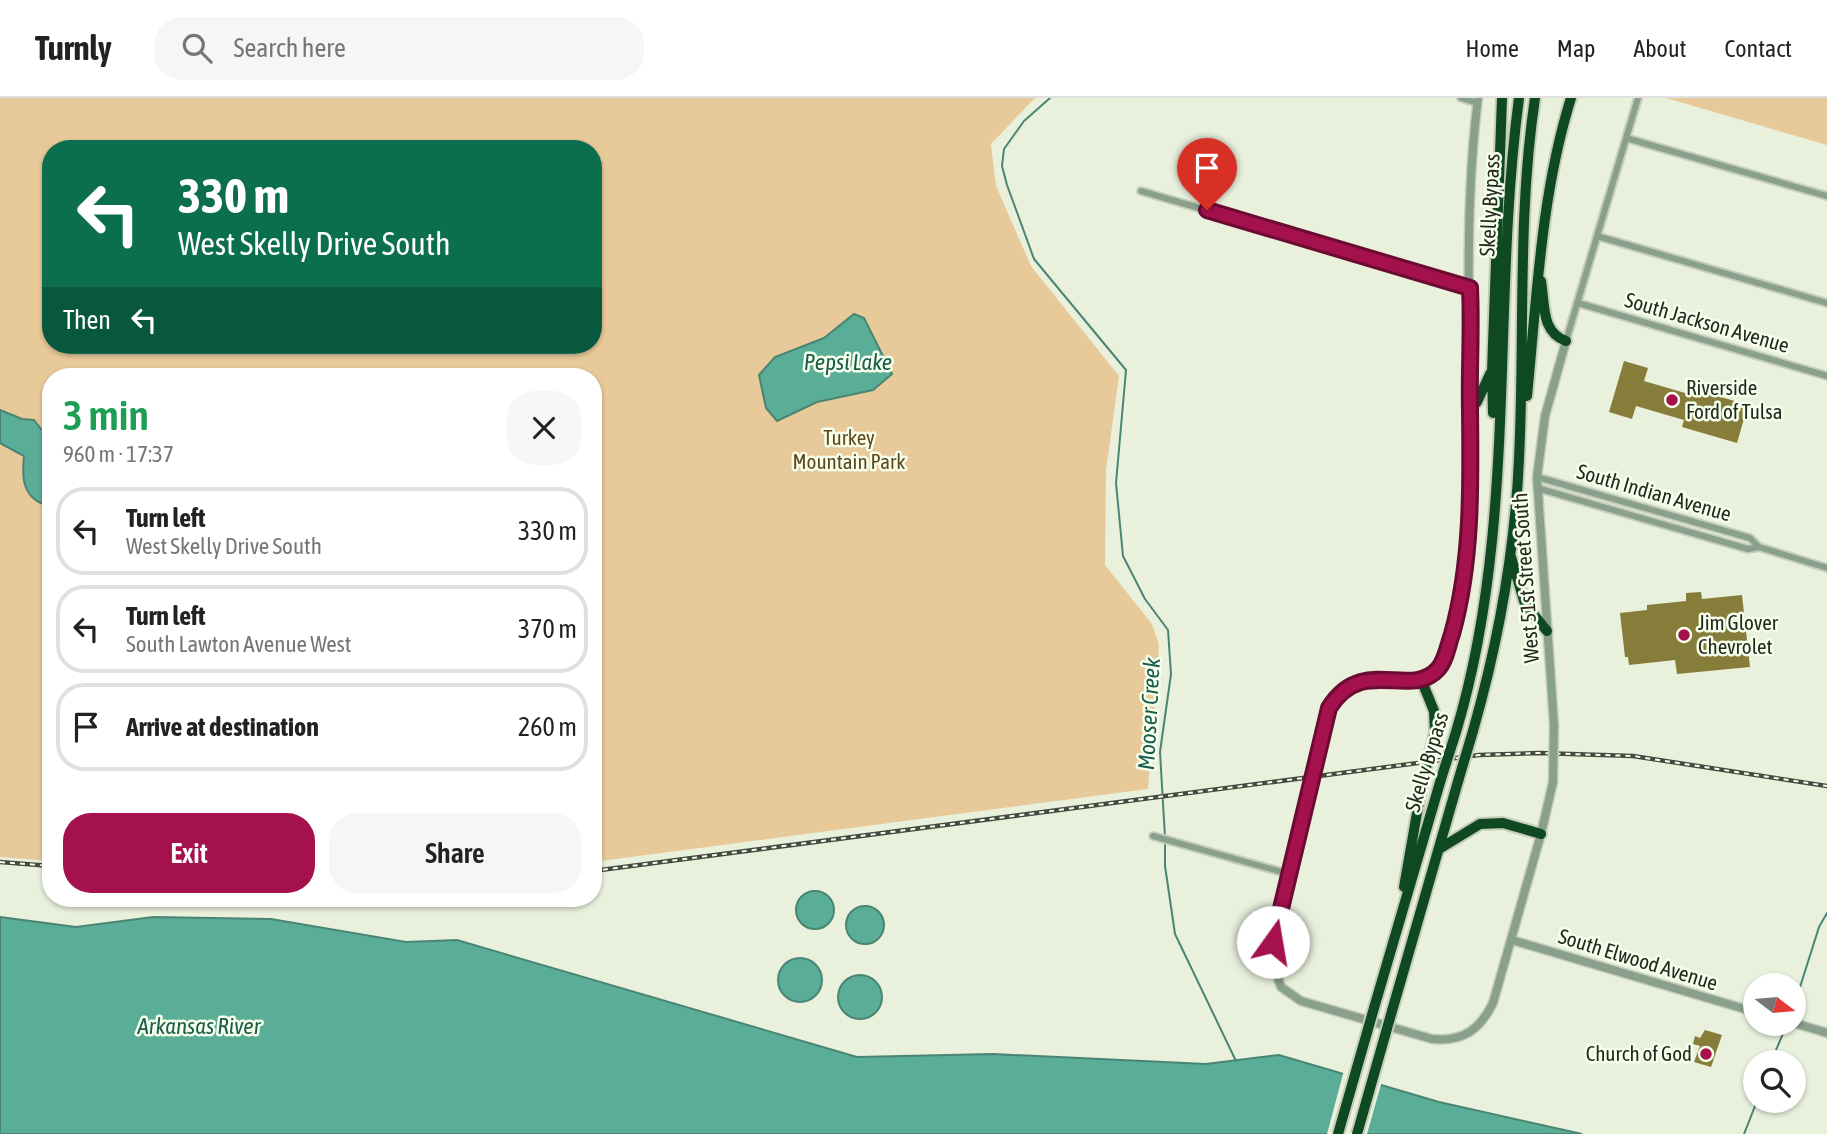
<!DOCTYPE html>
<meta charset="utf-8">
<style>
:root{--surface:#fff;--page:#f6f6f6;--text:#222;--muted:#767676;--line:#e0e0e0;--accent:#a5114d}
body{margin:0;font-family:"Asap Condensed",sans-serif;background:var(--page);color:var(--text);height:100vh;display:flex;flex-direction:column;font-size:26px;white-space:nowrap}
*{box-sizing:border-box;margin:0}
p{font-size:23px;color:var(--muted)}
.icon{flex:none;width:38px;height:38px;fill:none;stroke:currentColor;stroke-width:2;stroke-linecap:round;stroke-linejoin:round}
.map{position:relative;flex:1;overflow:hidden}
.details{position:absolute;left:42px;top:270px;width:560px;height:539px;display:flex;flex-direction:column;background:var(--surface);border-radius:28px;box-shadow:0 2px 5px #0004}
.details>*{flex:none}
.top-card{position:absolute;left:42px;top:42px;width:560px;height:214px;border-radius:28px;box-shadow:0 2px 5px #0004;background:#0b6e4f;color:#fff;overflow:hidden}
.needle{width:46px;rotate:106deg}
.buttons{position:absolute;left:1743px;top:875px;display:grid;gap:14px}
.buttons a{display:grid;place-items:center;width:63px;height:63px;border-radius:50%;background:var(--surface);box-shadow:0 2px 5px #0004;font-size:35px}
.pin{position:absolute;display:grid;place-items:center;width:60px;height:60px;color:#fff;margin:-72px -30px;border-radius:50% 50% 50% 0;rotate:-45deg;box-shadow:0 0 7px #0007}
.pin .icon{rotate:45deg}
.me{position:absolute;width:77px;margin:-38px;rotate:13deg;stroke-linejoin:round;filter:drop-shadow(0 0 5px #0008)}
.turn{display:flex;align-items:center;gap:24px;height:147px;padding:0 21px;font-size:32px}
.turn .icon{width:91px;height:91px;stroke-width:2.5}
.turn b{display:block;font-size:49px;line-height:60px}
.then{display:flex;align-items:center;height:66px;padding:0 21px;background:#0003;gap:14px;font-size:26px}
.round{display:grid;place-items:center;flex:none;width:74px;height:74px;border-radius:28px;background:var(--page)}
.headline{display:flex;align-items:center;justify-content:space-between;height:119px;padding:0 21px}
h1{font-size:42px;font-weight:600;line-height:52px;color:#1e9e55}
.action{display:flex;gap:14px;margin-top:auto;padding:14px 21px}
.action a{flex:1;height:80px;border-radius:28px;background:var(--accent);color:#fff;font-size:28px;font-weight:600;line-height:80px;text-align:center}
.action a+a{background:var(--page);color:var(--text)}
ul{padding:0;list-style:none}
li{display:flex;align-items:center;gap:21px;height:88px;margin:0 14px 10px;padding:0 7px;border:4px solid var(--line);border-radius:28px}
li div{flex:1}
li b{display:block;font-size:26px}
li em{font-style:normal}
header{display:flex;align-items:center;gap:42px;box-sizing:border-box;height:98px;padding:0 35px;background:var(--surface);border-bottom:2px solid var(--line)}
header strong{font-size:33px}
nav{display:flex;gap:38px;margin-inline-start:auto;font-size:24px}
.search{width:490px;height:63px;background:var(--page);display:flex;align-items:center;gap:18px;box-sizing:border-box;padding:0 24px;border-radius:28px;color:var(--muted);font-size:26px}
.map>svg:first-child{display:block}
</style>
<header>
<strong>Turnly</strong>
<div class="search"><svg class="icon" aria-label="search" viewBox="0 0 24 24"><circle cx="10" cy="10" r="6"/><path d="M15 15l6 6"/></svg>Search here</div>
<nav><a>Home</a><a>Map</a><a>About</a><a>Contact</a></nav>
</header>
<div class="map">
<svg width="1827" height="1036" viewBox="0 0 1827 1036">
<rect width="100%" height="100%" fill="#e9f1dd"/>
<path fill="#e8c999" fill-rule="evenodd" d="M0 0H1035L991 46 996 88 1031 168 1119 278 1106 373 1105 467 1152 526 1159 547 1148 691 593 764V278H51V763L0 759ZM51 51H593V247H51Z
M1666 0H1827V47Z"/>
<path fill="#5aad97" stroke="#4a8574" stroke-width="2" d="M854 216 864 220 892 276 873 292 817 304 777 323 766 310 759 277 775 259 824 240Z
M0 312 22 321 34 322 41 331 51 335V399L43 406C22 398 22 378 24 358L0 345Z
M796 812a19 19 0 1 1 38 0a19 19 0 1 1-38 0Z
M846 827a19 19 0 1 1 38 0a19 19 0 1 1-38 0Z
M0 819 76 829 153 819 271 821 406 844 457 842 857 959 993 956 1206 966 1279 957 1439 1004 1582 1036H0Z
M778 882a22 22 0 1 1 44 0a22 22 0 1 1-44 0Z
M838 899a22 22 0 1 1 44 0a22 22 0 1 1-44 0Z"/>
<path fill="#e9f1dd" d="M1344 972 1382 983 1367 1036H1327Z"/>
<g fill="none" stroke-linecap="round" stroke-linejoin="round">
<path stroke="#4a8574" stroke-width="2" d="M1050 0 1024 23 1004 51 1002 68 1007 87 1034 161 1126 272 1116 385 1123 458 1145 501 1168 532 1171 576 1160 654 1165 739
M1165 745V768L1175 836 1236 963
M1794 908 1819 829 1827 815
M1771 964 1787 926
M1744 1036 1757 1003"/>
</g>
<path fill="#867d3b" d="M1624 263 1648 270 1644 283 1692 297 1694 291 1748 307 1737 345 1682 329 1684 322 1636 308 1632 321 1609 314Z
M1701 494 1702 501 1742 497 1750 569 1677 576 1675 562 1629 567 1628 559H1625L1620 515 1647 512V507L1686 503V495Z
M1705 932 1722 937 1711 969 1694 964 1700 948 1693 946 1695 938 1700 940Z"/>
<g fill="none" stroke-linecap="round" stroke-linejoin="round">
<defs>
<path id="minor" d="M1461 0 1477 5
M1626 40 1827 98
M1141 93 1470 190
M1597 138 1827 205
M1578 205 1827 278
M1566 243 1638 0
M1537 379 1750 440 1759 449 1827 470
M1537 390 1748 451 1759 449
M1153 738 1289 776"/>
<path id="tertiary" d="M1554 627 1537 379 1545 318 1566 243
M1317 653C1322 636 1324 617 1334 602 1364 561 1428 604 1445 559 1473 483 1471 393 1470 313 1469 208 1465 104 1478 0
M1307 702 1271 859 1281 889 1301 903 1432 941C1464 944 1480 931 1493 905L1541 736 1553 684
M1512 842 1755 914
M1794 925 1827 935"/>
<path id="motorway" d="M1541 183C1545 207 1541 234 1566 243
M1527 298C1537 198 1541 96 1571 0
M1470 311 1477 304 1490 276
M1493 315 1492 274 1502 0
M1511 459 1525 506 1547 533
M1421 581 1434 613 1435 635
M1473 633C1498 545 1515 452 1519 361 1525 240 1517 120 1535 0
M1456 634C1518 428 1491 211 1519 0
M1439 751 1480 726 1503 725 1541 736
M1404 789 1423 681
M1374 910 1441 681
M1392 913 1459 680"/>
</defs>
<use href="#minor" stroke="#c6cdbb" stroke-width="10"/>
<use href="#tertiary" stroke="#c6cdbb" stroke-width="11"/>
<use href="#motorway" stroke="#c6cdbb" stroke-width="14"/>
<use href="#minor" stroke="#88a08c" stroke-width="6"/>
<use href="#tertiary" stroke="#88a08c" stroke-width="8"/>
<use href="#motorway" stroke="#0e4922" stroke-width="10"/>
<defs>
<path id="rail" d="M0 764 51 768
M593 773 1479 657 1539 655 1633 658 1827 688"/>
</defs>
<use href="#rail" stroke="#454940" stroke-width="4.5"/>
<use href="#rail" stroke="#f6ffeb" stroke-width="2" stroke-dasharray="5" stroke-linecap="butt"/>
<defs>
<path id="tertiary-bridge" d="M1553 684 1554 627
M1307 702 1317 653"/>
<path id="motorway-bridge" d="M1459 680 1473 633
M1423 681 1435 635
M1441 681 1456 634
M1338 1036 1374 910
M1357 1036 1392 913"/>
</defs>
<use href="#tertiary-bridge" stroke="#c6cdbb" stroke-width="11" stroke-linecap="butt"/>
<use href="#motorway-bridge" stroke="#c6cdbb" stroke-width="14" stroke-linecap="butt"/>
<use href="#tertiary-bridge" stroke="#88a08c" stroke-width="8"/>
<use href="#motorway-bridge" stroke="#0e4922" stroke-width="10"/>
</g>
<g fill="none" stroke-linecap="round" stroke-linejoin="round">
<defs>
<path id="route" d="M1207 112 1470 190C1472 231 1469 272 1470 313 1471 388 1472 465 1452 536 1448 547 1446 562 1438 571 1410 602 1363 556 1329 610L1273 844"/>
</defs>
<use href="#route" stroke="#6b0b32" stroke-width="18"/>
<use href="#route" stroke="#a5114d" stroke-width="12"/>
</g>
<g fill="#a5114d" stroke="#f6ffeb" stroke-width="2.5">
<circle cx="1672" cy="302" r="7"/>
<circle cx="1684" cy="537" r="7"/>
<circle cx="1706" cy="956" r="7"/>
</g>
<g text-anchor="middle" stroke-width="5" stroke-linejoin="round" paint-order="stroke">
<g font-size="21" fill="#252821" stroke="#f6ffeb">
<text transform="translate(1490 107) rotate(-87)" y="7">Skelly Bypass</text>
<text transform="translate(1707 225) rotate(16)" y="7">South Jackson Avenue</text>
<text transform="translate(1654 395) rotate(16)" y="7">South Indian Avenue</text>
<text transform="translate(1526 480) rotate(-94)" y="7">West 51st Street South</text>
<text transform="translate(1427 664) rotate(-73)" y="7">Skelly Bypass</text>
<text transform="translate(1638 862) rotate(17)" y="7">South Elwood Avenue</text>
</g>
<g font-size="21" fill="#252821" stroke="#f6ffeb" text-anchor="start">
<text x="1686" y="297">Riverside<tspan x="1686" dy="24">Ford of Tulsa</tspan></text>
<text x="1698" y="532">Jim Glover<tspan x="1698" dy="24">Chevrolet</tspan></text>
<text x="1692" y="963" text-anchor="end">Church of God</text>
</g>
<g font-size="21" fill="#62471a" stroke="#f6ffeb">
<text x="849" y="347">Turkey<tspan x="849" dy="24">Mountain Park</tspan></text>
</g>
<g font-size="23" font-style="italic" fill="#195c4c" stroke="#f6ffeb">
<text x="848" y="272">Pepsi Lake</text>
<text transform="translate(1149 616) rotate(-87)" y="8">Mooser Creek</text>
<text x="199" y="936">Arkansas River</text>
</g>
</g>
</svg>
<div class="buttons">
<a><svg class="needle" viewBox="-14 -14 28 28"><path d="M0-13l5 13h-10z" fill="#e53935"/><path d="M0 13l5-13h-10z" fill="#767676"/></svg></a>
<a><svg class="icon" aria-label="search" viewBox="0 0 24 24"><circle cx="10" cy="10" r="6"/><path d="M15 15l6 6"/></svg></a>
</div>
<div class="pin" style="left:1207px;top:112px;background:#d93025"><svg class="icon" aria-label="arrive" viewBox="0 0 24 24"><path d="M6 21V4h12l-3 4 3 4H6"/></svg></div>
<svg class="me" style="left:1273px;top:844px" viewBox="-20 -20 40 40"><circle r="19" fill="#fff"/><path d="M0-13L10 11 0 6-10 11z" fill="#a5114d"/></svg>
<div class="top-card">
<div class="turn"><svg class="icon" aria-label="left" viewBox="0 0 24 24"><path d="M17 20v-9H6M10 6l-5 5 5 5"/></svg><div><b>330 m</b>West Skelly Drive South</div></div>
<div class="then">Then<svg class="icon" aria-label="left" viewBox="0 0 24 24"><path d="M17 20v-9H6M10 6l-5 5 5 5"/></svg></div>
</div>
<section class="details">
<div class="headline"><div><h1>3 min</h1><p>960 m · 17:37</p></div><a class="round"><svg class="icon" aria-label="close" viewBox="0 0 24 24"><path d="M6 6l12 12M18 6L6 18"/></svg></a></div>
<ul>
<li><svg class="icon" aria-label="left" viewBox="0 0 24 24"><path d="M17 20v-9H6M10 6l-5 5 5 5"/></svg><div><b>Turn left</b><p>West Skelly Drive South</p></div><em>330 m</em></li>
<li><svg class="icon" aria-label="left" viewBox="0 0 24 24"><path d="M17 20v-9H6M10 6l-5 5 5 5"/></svg><div><b>Turn left</b><p>South Lawton Avenue West</p></div><em>370 m</em></li>
<li><svg class="icon" aria-label="arrive" viewBox="0 0 24 24"><path d="M6 21V4h12l-3 4 3 4H6"/></svg><div><b>Arrive at destination</b></div><em>260 m</em></li>
</ul>
<div class="action"><a>Exit</a><a>Share</a></div>
</section>
</div>
